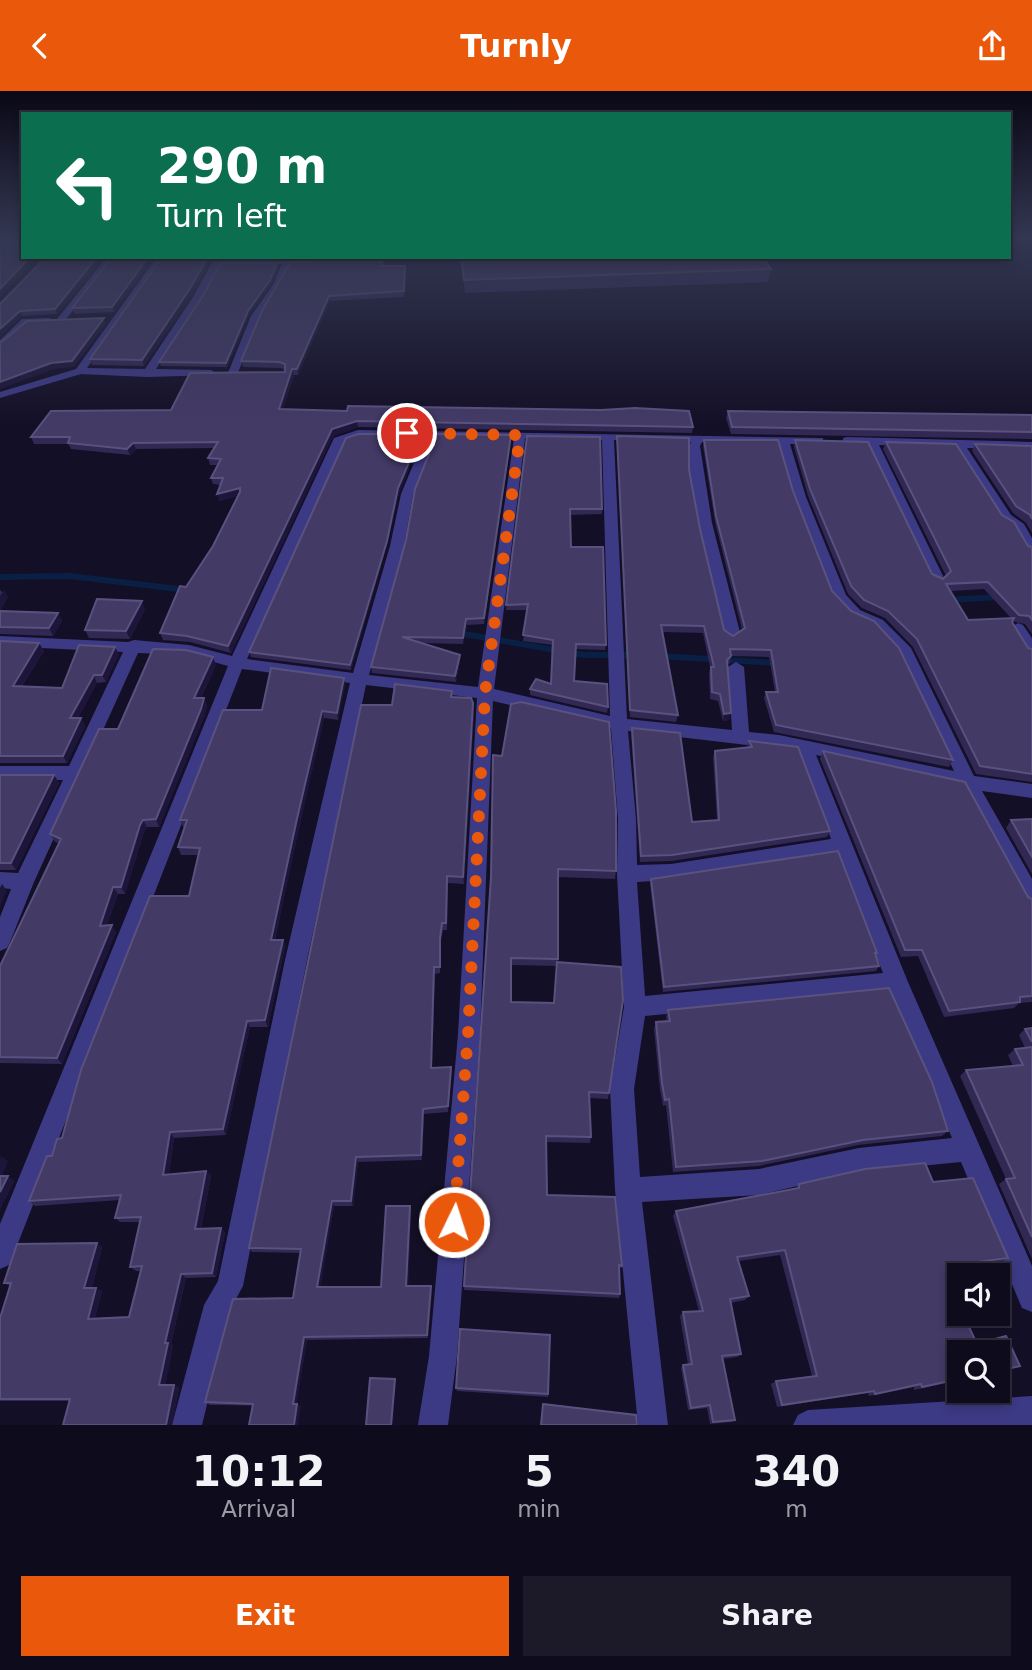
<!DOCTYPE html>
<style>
:root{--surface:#0e0b1c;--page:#1c1929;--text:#f1f3f6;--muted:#9b9ba3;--line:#2e2b3b;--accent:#ea580c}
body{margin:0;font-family:"DejaVu Sans",sans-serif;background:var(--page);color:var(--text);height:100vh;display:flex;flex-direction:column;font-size:26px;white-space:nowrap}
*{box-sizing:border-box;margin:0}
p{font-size:23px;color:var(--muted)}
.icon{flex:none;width:38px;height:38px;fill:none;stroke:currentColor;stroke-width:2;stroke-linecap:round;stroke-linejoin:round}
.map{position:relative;height:1334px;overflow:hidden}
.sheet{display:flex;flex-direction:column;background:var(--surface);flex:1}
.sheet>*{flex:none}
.hud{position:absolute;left:21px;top:21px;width:990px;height:147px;border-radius:0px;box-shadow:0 4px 10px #0003,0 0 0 2px var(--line);background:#0b6e4f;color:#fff;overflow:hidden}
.buttons{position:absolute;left:947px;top:1172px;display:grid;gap:14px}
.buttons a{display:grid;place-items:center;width:63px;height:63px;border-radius:0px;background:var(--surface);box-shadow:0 4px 10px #0003,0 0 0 2px var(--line);font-size:35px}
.pin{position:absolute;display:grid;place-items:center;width:60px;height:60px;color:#fff;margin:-30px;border:4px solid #fff;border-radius:50%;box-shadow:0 2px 7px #0007}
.me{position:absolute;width:77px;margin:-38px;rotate:4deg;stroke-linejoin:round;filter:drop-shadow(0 0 5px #0008)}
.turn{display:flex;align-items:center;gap:24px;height:147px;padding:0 21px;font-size:32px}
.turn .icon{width:91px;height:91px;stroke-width:2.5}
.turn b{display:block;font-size:49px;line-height:60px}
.eta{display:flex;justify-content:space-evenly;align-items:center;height:119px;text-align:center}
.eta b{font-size:42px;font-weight:800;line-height:49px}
.primary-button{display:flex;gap:14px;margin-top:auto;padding:14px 21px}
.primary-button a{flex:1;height:80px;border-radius:0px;background:var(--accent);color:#fff;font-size:28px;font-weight:800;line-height:80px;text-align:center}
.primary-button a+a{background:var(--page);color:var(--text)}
header{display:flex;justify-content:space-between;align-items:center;height:91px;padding:0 21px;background:var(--accent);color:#fff;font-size:32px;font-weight:800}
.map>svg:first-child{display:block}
</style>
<header><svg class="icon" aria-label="back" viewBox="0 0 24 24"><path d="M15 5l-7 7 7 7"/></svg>Turnly<svg class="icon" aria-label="share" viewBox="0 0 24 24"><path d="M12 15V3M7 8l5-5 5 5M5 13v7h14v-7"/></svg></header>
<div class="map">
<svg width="1032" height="1334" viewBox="0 0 1032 1334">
<rect width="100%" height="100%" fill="#130f26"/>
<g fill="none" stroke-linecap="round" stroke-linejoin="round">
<path stroke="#0a1f44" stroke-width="6" d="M0 486 70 485 187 499
M946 509 1001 506
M458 542 584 564H636
M659 565 776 572"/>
<path fill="#3d3a85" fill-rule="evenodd" d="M107 166H116L63 232H57V228Z
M157 166H165L87 277 145 278 193 206 215 166H321L313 174 290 173 281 194 261 225 237 284 228 282 251 225 273 194 282 173H220L203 206 156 278 211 279 216 282 215 284 147 286 81 283 0 307V301L76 278Z
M49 227 54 230 52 232 28 233 0 258V249L22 228Z
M358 339 823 347V353L819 354 790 353 806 406 846 504 860 519 883 529 911 557 974 685 1032 693V707L982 700 1032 788V814L1025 812 962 696 816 664 908 891 1032 1175V1221L1022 1217 961 1071 859 1081 759 1104 642 1111 668 1334H638L615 1099 610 998 624 916 617 783 618 728 611 637 493 610 480 943 457 1265 448 1334H418L429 1265 458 943 477 607 366 594 307 869 243 1195 230 1219 202 1334H172L204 1214 218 1190 285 869 350 592 242 578 13 1165 9 1174 0 1178V1133L228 575 189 564 138 562 34 791 10 851 7 857 0 860V826L11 798 0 797V781L18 782 63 689H0V675H69L123 561 0 555V545L128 551 134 549 189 554 232 565 334 347ZM358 345H425L401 403 390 455 353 582 247 568 345 349ZM436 346 514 347 478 596 369 584 404 455 413 403ZM525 347 602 349 610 625 494 598ZM614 349 691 351C679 373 718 514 725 545L733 550 741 545 712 432 700 355 702 351 778 353 794 406 832 506 850 525 873 535 898 563 954 680 779 644 749 641 744 576 736 571 728 576 732 639 627 628ZM628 640 798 660 831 748 671 773 637 774 636 728ZM837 763 883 882 645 905 637 791 671 789ZM891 901 952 1047 859 1057 759 1078 640 1086 634 998 645 925Z
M847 346 1032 351V359L967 357 1011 424 1024 433 1032 447V462L1027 461 1012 436 1001 430 955 356 879 354 945 489 943 492H933L867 354 843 353V347Z
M1018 532 1023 534 1032 547V564L1026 563 1010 537Z
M1032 1305V1334H793L798 1324 808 1319Z"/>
</g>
<path fill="#312854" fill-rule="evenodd" d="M46 166H103L57 223 22 225 0 246Z
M112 166 114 221 74 223 72 217Z
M461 166H836V168L765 170 771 178 768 191 465 202Z
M384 169 383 175H405L404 206 330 210 298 284H294L283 318 693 336 692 342 358 336 333 345 231 562 190 551 163 549 160 542 186 496 213 455 238 405 219 410 221 394 213 393 211 387 218 374H210L208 367 214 357 136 358 130 364 71 358 68 353H34L31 346 171 319 285 281V279L281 277 243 276 241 270 312 171Z
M278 176 271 193 249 224 227 276 161 275 159 271Z
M191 205 144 275 92 274 90 268Z
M728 320 1032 324V348L731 343 726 327Z
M527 345 602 418V423L570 424 571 456 606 554 605 559 575 558 574 590 608 616 607 622 530 604V598L551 593 553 554 523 550 527 519H506Z
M617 345 689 379 700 438 724 539 733 545 742 539 715 431 703 355 704 349 793 400 832 500 953 669 949 676 774 641 764 607 766 601H775L769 566 731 565 730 572 727 574 729 629 723 630 718 610 710 608 709 583 710 576 703 542 663 541 678 624 676 631 630 626 617 352Z
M421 348 399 402 387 454 351 579 251 566 249 561Z
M795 349 932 483 943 488 946 485 883 358 886 351 1002 424 1028 455 1032 456V543L1025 533 1015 531 1013 529 1012 531 1028 557 1032 558V691L976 683 913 556 885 527 862 517 848 503 808 405 794 356ZM984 498 1011 527 968 529 950 500Z
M511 350 484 533 467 534 463 553 422 552 460 570 456 591 372 582 371 576Z
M975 353 1032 355V442L1026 432 1013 422 972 360Z
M0 499 8 506 0 520 58 522 62 530 53 545 0 543Z
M145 518 130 548 89 547 85 539Z
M0 550 39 552 44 560 22 595 62 597 119 563 106 591 97 592 78 627H81L85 635 67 672H0Z
M216 574 201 607H204L207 615 204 626 159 736H147L144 741 125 803H118L107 834 116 841 62 973 0 972V875L59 752 55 751 50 743 118 638Z
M345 594 338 629 324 627 298 740 275 849H283L285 855 268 936H250L226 1044 174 1047 169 1083 206 1080 211 1085 201 1138 221 1137 225 1142 216 1186 186 1187 171 1253 173 1255 165 1294H174L179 1297 172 1334H63L69 1310H0V1227L10 1195 4 1192 97 1152 102 1156 92 1197 102 1200 95 1227 129 1226 141 1180H136L130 1176 140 1131H120L115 1127 120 1109 35 1115 29 1110 189 805 199 764H181L178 756 185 736H183L180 729 262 619Z
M452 600 453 606 473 612 474 619 464 793 448 792 447 839H443L440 854V882L435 883 432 976H451L452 981 448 1021 424 1023 422 1069 358 1071 353 1115H334L320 1196H381L410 1115 411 1119 408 1195 432 1199 428 1247 307 1249 296 1313 301 1315 210 1314 205 1311 293 1207 301 1162 252 1161 249 1157 392 614Z
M632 637 692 731 717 729 713 666 715 660 747 657 749 650 830 740 827 746 671 770 640 771 631 643Z
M823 660 1028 806 1032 808V911L1019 912 1014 917 944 926 918 865 901 866 820 668Z
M502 665 616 780 615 788 558 786V871L609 1002 608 1008 589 1007 591 1046 590 1052 546 1051 547 1104 622 1175 619 1179 620 1203 619 1207 464 1199V1195ZM512 874 557 875 554 912 511 911Z
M0 684H54L59 692 16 779H0Z
M1032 728V783L1006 737 1011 729Z
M651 788 877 862 876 865 879 875 876 880 663 901 650 793Z
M668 919 948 1040 942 1045 858 1054 759 1075 673 1081 666 1014 663 1015 660 999 654 938 656 931 667 930 666 926Z
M1032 937V1168L999 1093 1006 1088 960 985 966 979 1013 975 1008 964 1015 958 1025 957 1019 944 1025 938Z
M925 1072 933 1091 973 1087 1008 1167 1000 1172 970 1176 975 1185H959V1210H957L959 1216V1223H963L977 1253 1006 1245 1020 1275 998 1281V1262H959V1289L914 1299V1296L869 1305 868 1302 777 1316 771 1293 776 1290 812 1285 780 1164 739 1170 749 1205 745 1209 731 1212 741 1263 737 1266 723 1268 735 1329 731 1331 710 1333 707 1317 688 1319 681 1277 683 1274H688L680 1225 683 1221 699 1220 673 1125 676 1120 795 1098 799 1093 865 1078Z
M456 1297 548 1303V1306L457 1300Z"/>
<path fill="#1d163a" d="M30 166H37L0 206V198Z
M97 166H103L57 223 55 218Z
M148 166H154L114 221 112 216Z
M208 166H212L191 205 144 275 142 269Z
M277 172 278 176 271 193 249 224 227 276 226 272 248 220Z
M329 205 330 210 298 284 297 278Z
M20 220 22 225 0 246V238Z
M104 227 106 233 74 276 54 278 0 298V291Z
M292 278 294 284 281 324 279 318Z
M357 330 358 336 333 345 231 562 228 555 332 338Z
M421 343V348L399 402 387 454 351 579 350 574 398 397Z
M511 344V350L484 533V527Z
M133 352 136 358 130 364 127 358Z
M240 397 242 404 219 410 217 403Z
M4 499 8 506 0 520V505Z
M142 510 145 518 130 548 126 540Z
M58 522 62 530 53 545 49 537Z
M466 528 467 534 463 553V547Z
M39 552 44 560 17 602 13 595Z
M115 556 119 563 106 591 102 584Z
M460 564V570L456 591 455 585Z
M213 566 216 574 197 615 194 607Z
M94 584 97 592 74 635 70 627Z
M344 587 345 594 338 629 337 622Z
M204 607 207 615 204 626 159 736 156 728Z
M473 612 474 619 464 793 463 786Z
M322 620 324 627 273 856 271 849Z
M731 622 729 629 723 630 724 623Z
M81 627 85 635 67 672 63 665Z
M54 684 59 692 16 779 11 772Z
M143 729 147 736 144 741 125 803 121 796 140 734Z
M2 793 7 800 0 816V797Z
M113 796 118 803 104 842 100 835Z
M112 834 116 841 62 973 57 967Z
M283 849 285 855 268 936 265 929Z
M434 876 435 883 432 982 431 977Z
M247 930 250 936 226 1044 223 1038Z
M451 976 452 981 448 1021V1015Z
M423 1018 424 1023 422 1069 421 1064Z
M170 1041 174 1047 168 1089 163 1084Z
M1 1065 8 1070 0 1090V1068Z
M356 1066 358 1071 353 1115 351 1110Z
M206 1080 211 1085 200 1143 195 1138Z
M8 1085 15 1090 0 1119V1101Z
M332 1110 334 1115 320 1200 317 1196Z
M410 1115 411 1119 408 1199 406 1195Z
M221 1137 225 1142 216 1186 212 1182Z
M97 1152 102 1156 91 1201 84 1197Z
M181 1183 186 1187 171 1253 173 1255 165 1297 159 1294 165 1252Z
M431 1195 432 1199 428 1247 427 1244Z
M96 1197 102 1200 94 1231 88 1228Z
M304 1246 307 1249 296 1315 293 1313Z
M395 1288 396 1289 393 1334H391Z
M174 1294 179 1297 172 1334H166Z
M297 1313 301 1315 298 1334H294Z"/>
<path fill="#433a66" stroke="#5a527e" stroke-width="2" d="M1 147H23V166H30L0 198V148Z
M46 166H97L55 218 20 220 0 238V213Z
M112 166H148L112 216 72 217Z
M162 166H208L189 199 142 269 90 268Z
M316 166H383L381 175H405L404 200 329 205 297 278H292L279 318 347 320 348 315 601 319 635 317 689 320 693 336 357 330 332 338 228 555 187 545 160 542 180 495 186 496 213 455 240 401V397L217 403 223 387H211L221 368 208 367 218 351 133 352 127 358 68 352 70 346H31L51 320 171 319 190 282 285 281V273L279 271 241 270 262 220 291 170 312 171Z
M461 166H762L771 178 464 189Z
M221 172H277L270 189 248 220 226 272 159 271 204 203Z
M104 227 72 270 51 272 0 291V252L27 230Z
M728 320 1032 324V341L732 336Z
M358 343H421L398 397 387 450 350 574 249 561 346 347Z
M437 343 511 344 484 527 466 528 463 547 402 546 460 564 455 585 371 576 406 449 415 398Z
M527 345 600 346 602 418H570L571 456H603L606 554 576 553 574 590 607 593 608 616 530 598 536 588 551 593 553 549 523 544 528 513 506 514Z
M617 345 689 347V379L700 438 724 539 733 545 745 537 716 425 704 349H778L793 400 832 500 851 520 874 530 899 557 953 669 776 634 766 601H778L771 559 730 558 731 565 727 569 731 622 724 623 720 603 712 601 711 576H714L704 535 661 534 678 624 630 619Z
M795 349 868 351 932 483 943 488 951 480 886 351 956 353 1002 424 1014 431 1028 455 1032 456V529L1029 525 1019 524 988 491 946 493 968 529 1014 527 1012 531 1028 557 1032 558V683L980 675 917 548 888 520 864 509 851 495 810 398Z
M975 353 1032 355V428L1030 424 1016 415Z
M97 508 142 510 126 540 85 539Z
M0 520 58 522 49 537 0 536Z
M0 550 39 552 13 595 62 597 79 554 115 556 102 584H94L70 627H81L63 665H0Z
M153 558 186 559 213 566 194 607H204L201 618 156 728 143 729 140 734 121 796H113L100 835 112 834 57 967 0 966V875L61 748 50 743 99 638H118Z
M271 577 344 587 337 622 322 620 296 732 271 849H283L265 929 247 930 223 1038 170 1041 163 1084 206 1080 195 1138 221 1137 212 1182 181 1183 165 1252H168L159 1294H174L166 1334H63L70 1308H0V1227L11 1192H4L17 1153 97 1152 84 1197H96L88 1228 129 1226 142 1175 130 1176 141 1126 115 1127 121 1104 29 1110 47 1065H52L57 1048 62 1047 81 979 150 805H189L200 757 178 756 187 729H180L223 619H262Z
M395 593 452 600 451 606 471 607 473 612 463 786 447 785 446 832H442L440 847V876H434L431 977 451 976 448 1015 423 1018 421 1064 356 1066 351 1110H332L317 1196H381L386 1115H410L406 1195H431L427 1244 304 1246 293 1313H297L294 1334H249L253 1313 205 1311 233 1208 293 1207 301 1158 249 1157 361 614H392Z
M521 611 609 631 616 720V780L558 778V868L511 867V911L554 912 557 871 621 876 623 909 609 1002 589 1001 591 1046 546 1045 547 1104 615 1106 622 1175 619 1174 620 1203 464 1195 491 786 493 664 502 665 511 613Z
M632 637 680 642 692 731 719 729 715 660 752 656 749 650 798 656 830 740 672 764 641 765Z
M823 660 965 691 1028 806 1032 808V905L1020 906V911L949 920 922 859H905Z
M0 684H54L11 772H0Z
M1032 728V766L1011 729Z
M838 760 877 862H875L879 875 664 896 651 788Z
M889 897 932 991 948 1040 863 1049 762 1070 676 1076 669 1008 665 1009 662 992 656 931 670 930 668 919Z
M1032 937V951L1025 938Z
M1032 956V1146L1006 1088 1015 1087 966 979 1023 974 1015 958Z
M925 1072 933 1091 973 1087 1008 1167 969 1172 975 1185H959V1208L956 1209 959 1216V1223H963L977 1253 1006 1245 1020 1275 998 1280V1262H959V1288L922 1296 921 1293 875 1303 874 1300 782 1314 776 1290 817 1285 785 1159 737 1166 749 1205 730 1208 741 1263 722 1265 735 1329 713 1331 710 1314 691 1317 683 1274 692 1273 683 1221 703 1220 676 1120 799 1097V1093L865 1078Z
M0 1085H8L0 1101Z
M460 1238 550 1244 548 1303 456 1297Z
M370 1287 395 1288 391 1334H366Z
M543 1313 636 1324 637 1334H541Z"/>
<linearGradient id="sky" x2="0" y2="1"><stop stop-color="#0a0815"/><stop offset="0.44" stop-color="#333752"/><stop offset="1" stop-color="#333752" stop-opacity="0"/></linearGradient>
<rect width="1032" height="334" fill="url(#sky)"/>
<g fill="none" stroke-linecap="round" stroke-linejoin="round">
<path stroke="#ea580c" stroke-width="12" stroke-dasharray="0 21.6" d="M407 342 520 344 485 602 468 943 454 1131"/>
</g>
</svg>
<div class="buttons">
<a><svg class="icon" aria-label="sound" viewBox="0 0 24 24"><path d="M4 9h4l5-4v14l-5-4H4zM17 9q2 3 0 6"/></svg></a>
<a><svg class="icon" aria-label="search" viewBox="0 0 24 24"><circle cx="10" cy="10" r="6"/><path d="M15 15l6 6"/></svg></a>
</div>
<div class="pin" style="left:407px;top:342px;background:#d93025"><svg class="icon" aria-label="arrive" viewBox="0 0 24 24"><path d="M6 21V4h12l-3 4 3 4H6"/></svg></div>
<svg class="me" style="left:454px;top:1131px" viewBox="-20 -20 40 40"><circle r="17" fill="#ea580c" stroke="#fff" stroke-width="3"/><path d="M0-11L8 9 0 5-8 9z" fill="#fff"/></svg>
<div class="hud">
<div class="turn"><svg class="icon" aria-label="left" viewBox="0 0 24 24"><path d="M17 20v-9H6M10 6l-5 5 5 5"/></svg><div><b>290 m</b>Turn left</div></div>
</div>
</div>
<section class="sheet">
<div class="eta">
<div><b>10:12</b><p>Arrival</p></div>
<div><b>5</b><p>min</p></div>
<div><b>340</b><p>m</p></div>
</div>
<div class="primary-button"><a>Exit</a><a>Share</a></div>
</section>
